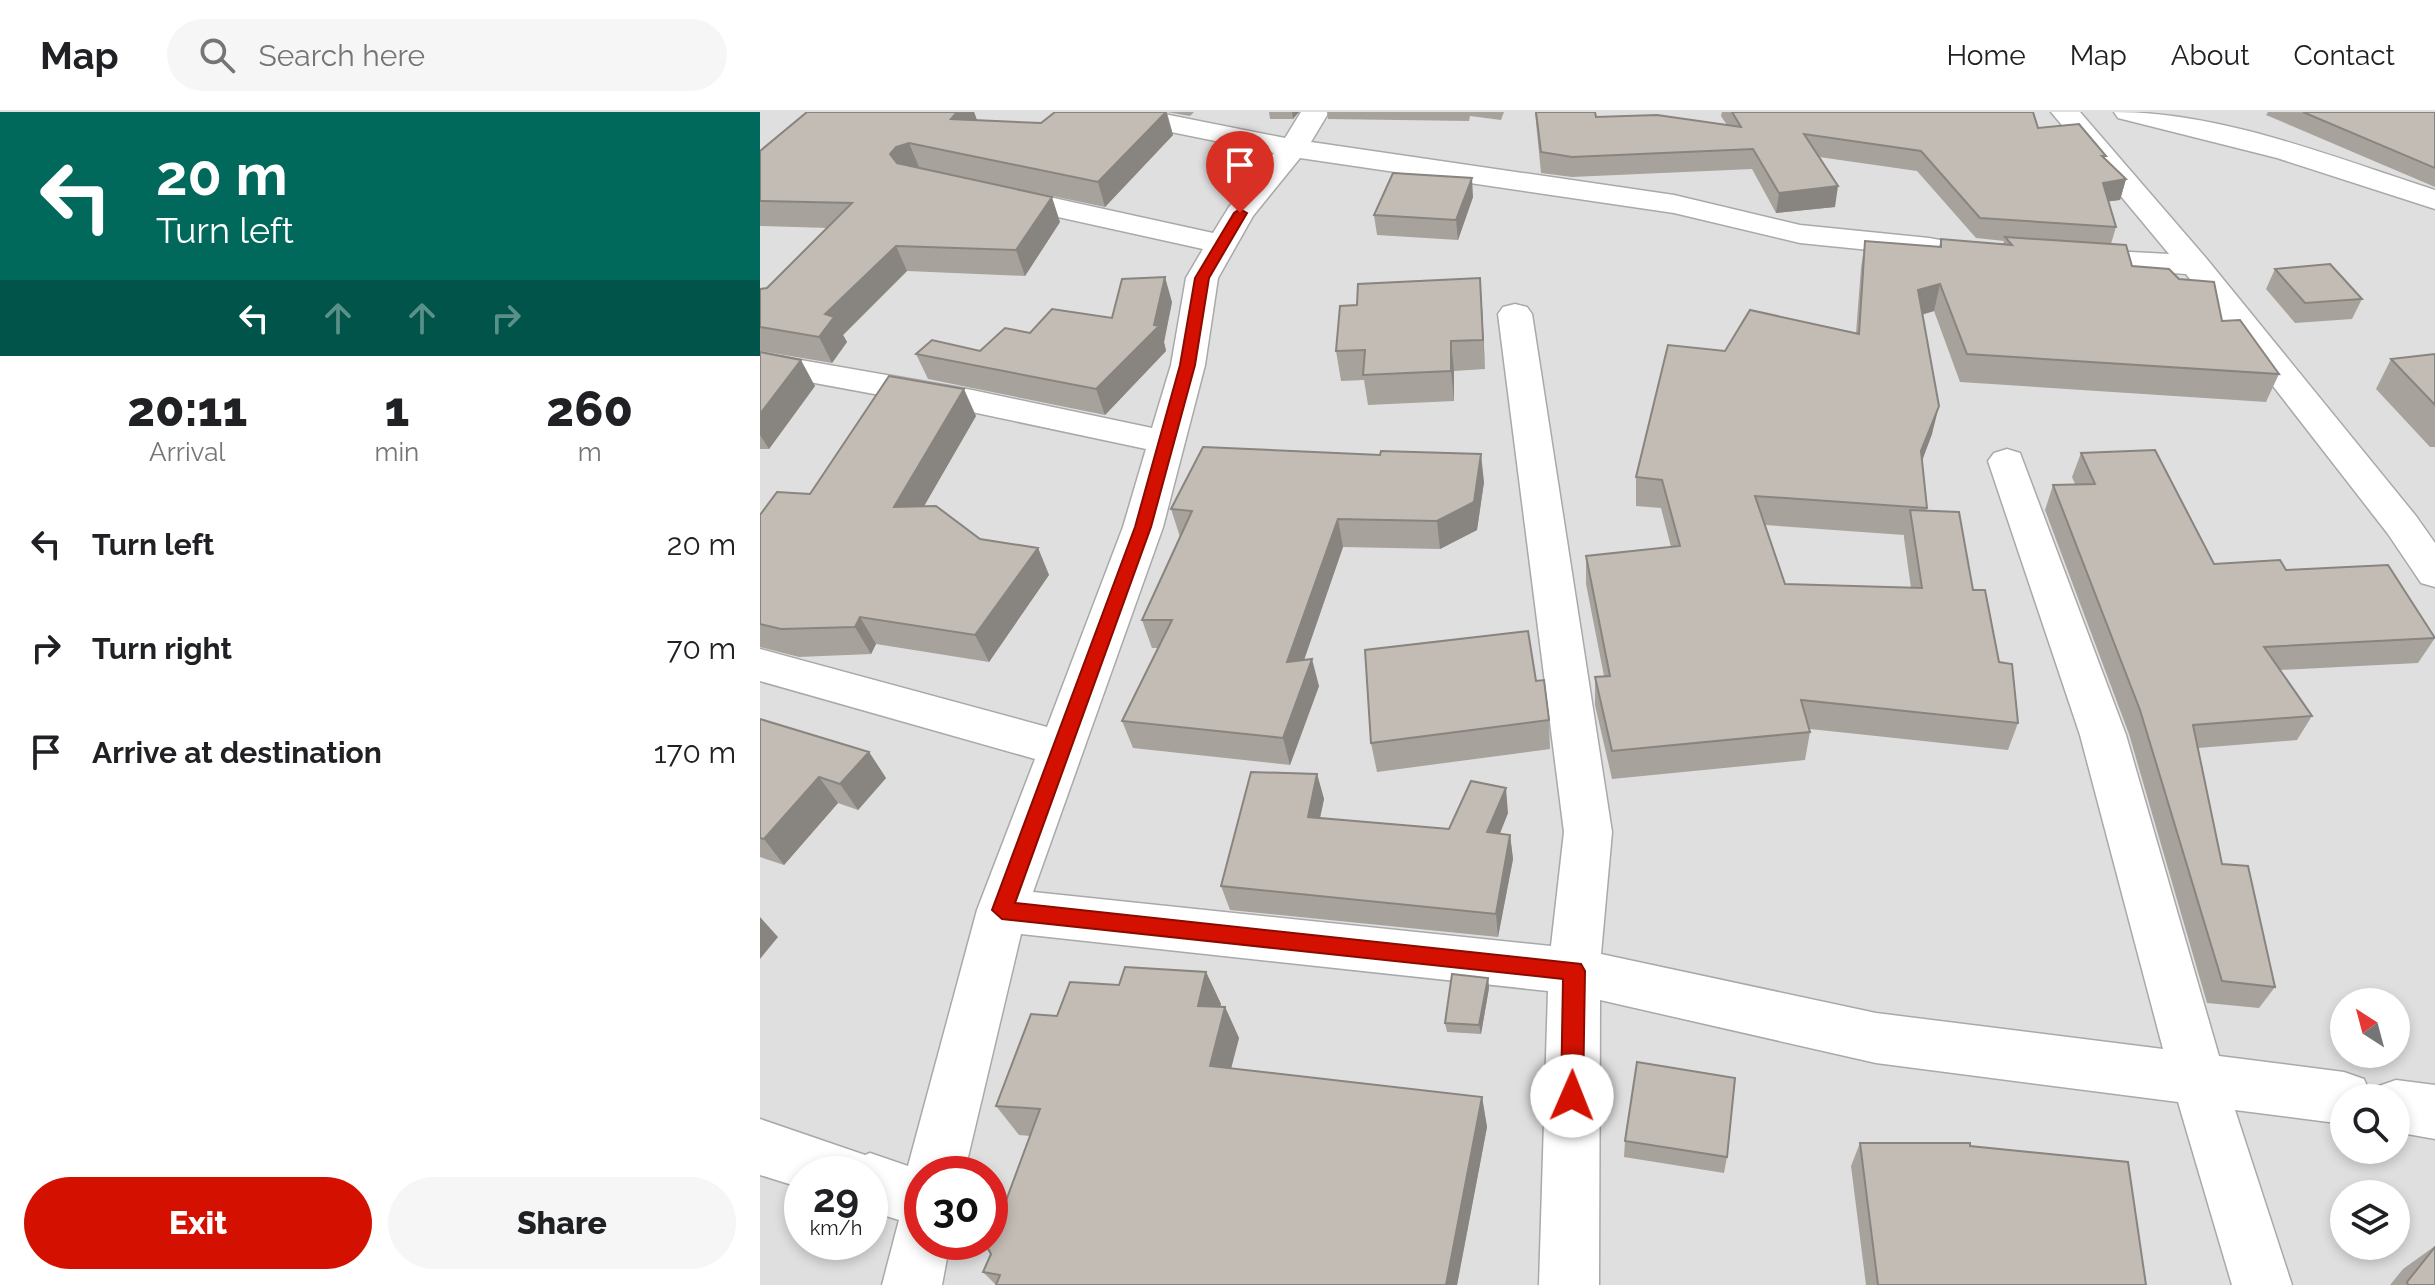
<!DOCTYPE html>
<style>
:root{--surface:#fff;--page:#f6f6f6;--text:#202124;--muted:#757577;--line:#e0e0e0;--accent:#d41100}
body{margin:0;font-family:Raleway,sans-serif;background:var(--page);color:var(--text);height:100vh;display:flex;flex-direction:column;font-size:30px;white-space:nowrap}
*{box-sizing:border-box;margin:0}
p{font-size:26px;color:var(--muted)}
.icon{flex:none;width:44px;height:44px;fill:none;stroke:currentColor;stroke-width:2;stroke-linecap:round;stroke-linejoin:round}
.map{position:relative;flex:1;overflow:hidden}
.panel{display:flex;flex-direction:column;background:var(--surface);width:760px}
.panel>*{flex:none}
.guide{background:#00695c;color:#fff;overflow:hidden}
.needle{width:52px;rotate:324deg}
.fabs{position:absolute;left:1570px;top:876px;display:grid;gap:16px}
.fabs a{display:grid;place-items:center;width:80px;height:80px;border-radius:50%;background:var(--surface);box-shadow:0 4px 12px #0003;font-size:40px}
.speed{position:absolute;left:24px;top:1044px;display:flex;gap:16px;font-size:40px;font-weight:700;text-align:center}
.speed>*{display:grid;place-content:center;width:104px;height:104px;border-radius:50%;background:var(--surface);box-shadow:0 4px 12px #0003;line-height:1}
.speed small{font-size:20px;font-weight:400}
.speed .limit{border:12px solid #d22;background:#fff;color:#111}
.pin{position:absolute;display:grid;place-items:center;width:68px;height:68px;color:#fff;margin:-82px -34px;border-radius:50% 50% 50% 0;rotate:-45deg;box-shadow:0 0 8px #0007}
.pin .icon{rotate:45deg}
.me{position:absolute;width:88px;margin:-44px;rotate:1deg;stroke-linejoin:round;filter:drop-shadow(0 0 6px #0008)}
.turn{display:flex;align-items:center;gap:28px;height:168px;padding:0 24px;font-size:36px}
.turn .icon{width:104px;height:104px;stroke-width:2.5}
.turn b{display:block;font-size:56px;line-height:68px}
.lanes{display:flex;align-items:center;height:76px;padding:0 24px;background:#0003;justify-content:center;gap:40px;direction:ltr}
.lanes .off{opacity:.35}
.eta{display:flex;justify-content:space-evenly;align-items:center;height:136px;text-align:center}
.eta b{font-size:48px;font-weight:800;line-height:56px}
.button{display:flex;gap:16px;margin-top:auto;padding:16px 24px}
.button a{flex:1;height:92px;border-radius:48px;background:var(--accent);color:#fff;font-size:32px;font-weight:800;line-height:92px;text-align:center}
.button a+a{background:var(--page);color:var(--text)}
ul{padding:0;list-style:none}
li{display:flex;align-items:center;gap:24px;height:104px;padding:0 24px}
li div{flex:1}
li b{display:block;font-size:30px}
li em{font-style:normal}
header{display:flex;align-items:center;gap:48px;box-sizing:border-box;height:112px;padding:0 40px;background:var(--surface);border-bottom:2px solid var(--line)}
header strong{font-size:38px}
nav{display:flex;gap:44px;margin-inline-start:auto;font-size:28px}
.search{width:560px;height:72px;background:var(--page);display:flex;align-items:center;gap:20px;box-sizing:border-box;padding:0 28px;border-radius:44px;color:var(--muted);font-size:30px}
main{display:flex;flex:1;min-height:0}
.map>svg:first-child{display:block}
</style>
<header>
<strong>Map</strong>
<div class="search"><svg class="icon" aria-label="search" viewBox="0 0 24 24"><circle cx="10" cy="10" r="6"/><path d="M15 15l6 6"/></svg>Search here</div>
<nav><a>Home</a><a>Map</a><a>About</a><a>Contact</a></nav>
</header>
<main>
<section class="panel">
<div class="guide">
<div class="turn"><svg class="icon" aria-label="left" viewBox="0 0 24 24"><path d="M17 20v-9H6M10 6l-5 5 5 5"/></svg><div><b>20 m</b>Turn left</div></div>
<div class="lanes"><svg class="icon" aria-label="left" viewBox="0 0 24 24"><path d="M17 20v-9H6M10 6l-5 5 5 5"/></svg><svg class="icon off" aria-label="ahead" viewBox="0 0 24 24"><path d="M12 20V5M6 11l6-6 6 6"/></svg><svg class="icon off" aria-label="ahead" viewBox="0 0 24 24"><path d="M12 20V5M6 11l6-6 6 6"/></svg><svg class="icon off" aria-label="right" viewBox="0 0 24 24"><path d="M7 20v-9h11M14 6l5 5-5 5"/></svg></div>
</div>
<div class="eta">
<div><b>20:11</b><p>Arrival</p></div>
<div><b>1</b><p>min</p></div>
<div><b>260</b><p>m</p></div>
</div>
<ul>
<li><svg class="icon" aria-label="left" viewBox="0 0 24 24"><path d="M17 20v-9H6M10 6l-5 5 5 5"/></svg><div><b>Turn left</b></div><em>20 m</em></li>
<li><svg class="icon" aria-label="right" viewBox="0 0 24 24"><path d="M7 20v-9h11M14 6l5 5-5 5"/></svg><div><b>Turn right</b></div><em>70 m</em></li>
<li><svg class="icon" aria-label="arrive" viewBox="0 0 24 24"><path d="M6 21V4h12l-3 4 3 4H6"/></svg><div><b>Arrive at destination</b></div><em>170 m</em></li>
</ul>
<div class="button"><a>Exit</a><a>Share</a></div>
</section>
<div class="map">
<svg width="1675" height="1173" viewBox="0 0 1675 1173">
<rect width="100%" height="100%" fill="#f2f0e9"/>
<path fill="#e0dfdf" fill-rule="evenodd" d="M0 0H1539L1675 57V1173H0ZM1584 890H1636V942H1584ZM1584 986H1636V1038H1584ZM42 1062H110V1130H42ZM162 1062H230V1130H162ZM1584 1082H1636V1134H1584Z"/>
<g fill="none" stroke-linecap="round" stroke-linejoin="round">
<defs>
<path id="minor" d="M338 0H394L525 26 541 0H569L551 30 914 83 1040 113 1169 126 1180 128 1185 135 1180 142 1169 144 1040 131 914 101 540 46 493 104 458 166 445 253 403 415 273 780 791 834 804 720 738 202 743 195 755 192 767 195 772 202 852 720 841 842 1116 901 1403 937 1320 623 1228 349 1234 341 1247 337 1260 341 1366 623 1459 944 1584 960 1604 967 1612 986H1584V1012L1475 998 1532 1173H1472L1418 990 1116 951 840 888 839 1173H779L788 879 261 822 204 1062H162V1130H190L182 1173H122L139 1108 110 1099V1062H42V1076L0 1063V1007L105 1043 110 1041 148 1054 217 798 275 647 0 569V537L287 615 363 415 386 337 212 300 0 261V241L212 278 392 316 411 253 426 166 443 137 239 92 229 89 224 83 229 77 239 74 453 121 469 95 514 41 352 8 342 6Z
M1291 0H1320L1446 146 1656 404 1675 431V475L1661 471 1628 422 1426 162 1302 153 1297 146 1302 139 1313 137 1409 142Z
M1354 0C1463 0 1572 45 1675 78V97L1517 46 1358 6Z
M1636 968 1675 973V1027L1636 1020V986H1612L1616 975Z"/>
</defs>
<use href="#minor" stroke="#a9a9a9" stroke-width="3"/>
<use href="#minor" fill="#fff" fill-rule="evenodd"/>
</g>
<path fill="#a8a29c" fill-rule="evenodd" d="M47 0H214L217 8 281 11 295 0H434L430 4 407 0 413 23 345 95 157 56 300 110 265 164 147 159 83 223 87 230 72 251 0 239V177L7 176 68 116 0 114V39Z
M509 0H539L533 7H510Z
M567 0H744L741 8 710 4 709 9 568 7Z
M775 0H835L836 5 967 13 961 4 962 0H1273L1278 16 1345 47 1366 67 1360 88 1348 89 1356 115 1351 132 1372 154 1462 209 1519 262 1506 290 1200 270 1174 199 1162 203 1172 322 1162 348 1167 399 1213 478 1239 550 1258 611 1248 638 1050 617V620L1045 648 852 667 835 593V565L844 564 826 472V444L911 435 901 396 876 394V365L965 239 1096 221 1101 156 1105 129 1179 135 1181 127 1243 132 1244 129 1216 126 1157 59 1059 45 1075 95 1016 101 992 57 812 65 781 61ZM1005 413 1144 423V426L1151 476 1025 472Z
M1508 0H1675V75L1506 3Z
M713 85 698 128 617 123 614 103Z
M1515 157 1602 187 1592 207 1535 211 1506 177Z
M412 190 404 230 406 239 345 303 168 267 156 242 220 239 270 221 352 206Z
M722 195 725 257 694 259V289L608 293 604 268 581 269 576 239Z
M0 240 55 274 9 337H0Z
M1675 242V335H1670L1616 277 1631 247Z
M216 304 164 394 220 427 278 436 289 463 229 550 116 532 111 542 39 545 0 535V403L50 382Z
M1321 341 1454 452 1526 458 1675 526 1658 551 1520 558 1552 604 1537 628 1438 636 1462 752 1515 875 1499 896 1447 891 1369 622 1285 398 1293 373 1315 372 1312 365Z
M724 370 717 418 680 437 583 435 544 548 559 574 530 653 373 636 362 609 398 536H392L382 508 420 425 411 397Z
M776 569 789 608 790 637 617 660 611 631Z
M0 607 109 640 126 666 98 698 78 691 24 753 0 745Z
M557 662 564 687 560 706 689 717 748 701 740 722 750 723 753 747 738 825 470 798 461 774Z
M446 860 461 892 460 894 465 895 479 926 471 956 722 985 727 1015 697 1173H236L223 1160 231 1142 244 1094 270 1024 259 1023 236 994 359 873Z
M728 866 729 876 721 922 687 920 685 911Z
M865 1029 967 1045 964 1061 864 1045Z
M1100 1031 1210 1034 1386 1173H1106L1091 1054Z
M1675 1134V1173H1630L1643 1157Z"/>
<path fill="#88847f" d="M186 0H214L218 11 200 31Z
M406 0 413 23 345 95 338 70Z
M532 0H539L533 7Z
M149 31 159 55 146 59 140 67 130 42 136 35Z
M712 66 713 85 698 128 696 108Z
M1366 67 1360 88 1336 91 1343 71Z
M1078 74 1075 95 1016 101 1019 81Z
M292 85 300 110 265 164 256 138Z
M136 134 147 159 83 223 87 230 72 251 59 225 65 202Z
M405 165 412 190 404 230 406 239 345 303 336 277 394 213Z
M720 166 722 195 725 257 723 228Z
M1180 172 1174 199 1152 205 1158 178Z
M691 229 694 259V289L691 259Z
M41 248 55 274 9 337 0 323V302Z
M204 277 216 304 148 422 134 395Z
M1179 294 1172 322 1155 368 1161 339Z
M721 342 724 370 717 418 680 437 677 409Z
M578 407 583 435 534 577 527 550Z
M278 436 289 463 229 550 215 523Z
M100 505 116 532 111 542 95 515Z
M552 547 559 574 530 653 523 626Z
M109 640 126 666 98 698 80 672Z
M557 662 564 687 555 729 548 705Z
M59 665 78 691 24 753 4 727Z
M746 676 748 701 730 745 727 720Z
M750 723 753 747 738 825 736 802Z
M0 805 18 825 0 847Z
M446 860 461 892 452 925 438 894Z
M728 866 729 876 721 922 719 913Z
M465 895 479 926 464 984 450 954Z
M722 985 727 1015 697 1173H686Z"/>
<path fill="#c3bcb5" stroke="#88847f" stroke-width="2" d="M47 0H197L191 7 281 11 295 0H406L338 70 149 31 136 35 130 42 137 51 292 85 256 138 136 134 65 202 74 205 59 225 0 215V177L7 176 92 91 0 89V39Z
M776 0H835L836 5 897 3 981 15 972 0H1273L1278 16 1319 12 1346 44H1342L1366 67 1343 71 1356 115 1220 106 1161 39 1044 22 1078 74 1019 81 993 37 812 45 781 40Z
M1543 0H1675V56Z
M633 61 712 66 696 108 614 103Z
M1245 125 1366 133 1372 154 1409 157 1419 167 1454 170 1462 209 1480 208 1519 262 1207 242 1180 172 1158 178 1179 294 1161 339 1167 396 995 384 1025 472 1162 476 1150 398 1199 400 1213 478H1225L1239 550 1252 552 1258 611 1041 588 1050 620 852 639 835 565 850 564 826 444 920 434 902 368 876 365 908 233 965 239 990 198 1099 222 1105 129 1181 135V127L1252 133Z
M1570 152 1602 187 1545 191 1515 157Z
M405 165 394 213 399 214 336 277 156 242 172 228 220 239 245 216 270 221 292 197 352 206 362 167Z
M720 166 723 228 691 229V259L603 263 605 238 576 239 580 194 597 193 598 172Z
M0 240 41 248 0 302Z
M1675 242V293L1631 247Z
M129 264 204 277 134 395 176 394 220 427 278 436 215 523 100 505 95 515 21 517 0 512V403L17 380 50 382Z
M443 335 620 343 621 339 721 342 714 390 677 409 578 407 527 550 552 547 523 626 362 609 412 508H382L432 399 411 397Z
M1395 338 1454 452 1520 448 1526 458 1628 453 1675 526 1504 535 1552 604 1433 613 1462 752 1488 754 1515 875 1462 869 1380 598 1293 373 1335 372 1321 341Z
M768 519 776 569 784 568 789 608 611 631 605 538Z
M0 607 109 640 80 672 59 665 4 727 0 726Z
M491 660 557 662 548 705 689 717 711 669 746 676 727 720 750 723 736 802 461 774Z
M365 855 446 860 438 894 465 895 450 954 722 985 686 1173H236L240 1163 223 1160 231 1142 224 1130H230V1103L233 1094H244L280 997 236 994 271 902 297 904 310 870 359 873Z
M692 862 728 866 719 913 685 911Z
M877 950 975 966 967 1045 865 1029Z
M1100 1031H1210V1034L1368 1050 1386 1173H1118Z
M1675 1135V1173H1648L1647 1170Z"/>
<path fill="#d41100" stroke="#8a0b00" stroke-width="2" d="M480 97 487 101 449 166 435 253 391 415 255 791 821 852 825 859 823 984 820 992 812 995 804 992 801 984 803 867 242 807 232 798 375 415 420 253 435 166 474 101Z"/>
</svg>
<div class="fabs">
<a><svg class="needle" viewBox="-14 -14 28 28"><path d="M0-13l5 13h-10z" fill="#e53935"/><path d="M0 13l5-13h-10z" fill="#757577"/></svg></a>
<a><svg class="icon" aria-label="search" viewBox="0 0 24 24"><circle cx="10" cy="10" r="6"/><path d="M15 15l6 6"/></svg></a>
<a><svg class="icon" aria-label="layers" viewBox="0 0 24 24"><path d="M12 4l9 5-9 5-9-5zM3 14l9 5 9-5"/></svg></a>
</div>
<div class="speed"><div>29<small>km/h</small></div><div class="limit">30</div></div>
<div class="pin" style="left:480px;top:101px;background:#d93025"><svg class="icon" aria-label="arrive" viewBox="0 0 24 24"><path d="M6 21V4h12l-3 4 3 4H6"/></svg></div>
<svg class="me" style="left:812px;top:984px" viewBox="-20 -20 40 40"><circle r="19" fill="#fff"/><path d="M0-13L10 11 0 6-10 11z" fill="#d41100"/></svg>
</div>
</main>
